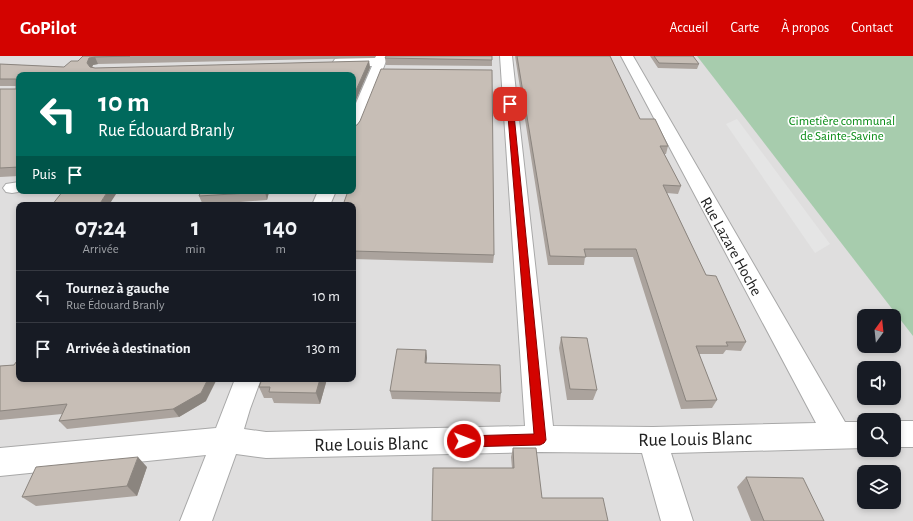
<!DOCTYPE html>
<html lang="fr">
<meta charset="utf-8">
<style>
:root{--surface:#171b24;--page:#242831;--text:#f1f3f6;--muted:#9ea1a6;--line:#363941;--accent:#d30300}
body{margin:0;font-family:"Alegreya Sans",sans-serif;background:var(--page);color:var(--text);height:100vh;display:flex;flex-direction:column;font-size:15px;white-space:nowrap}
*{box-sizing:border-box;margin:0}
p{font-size:13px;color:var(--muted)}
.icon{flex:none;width:22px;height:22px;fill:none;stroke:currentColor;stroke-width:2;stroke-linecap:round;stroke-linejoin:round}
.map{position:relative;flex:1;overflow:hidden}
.side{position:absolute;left:16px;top:146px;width:340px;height:180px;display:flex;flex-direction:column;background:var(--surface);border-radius:8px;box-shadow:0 2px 6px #0003}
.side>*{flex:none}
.guide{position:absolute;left:16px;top:16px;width:340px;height:122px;border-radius:8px;box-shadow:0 2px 6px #0003;background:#00695c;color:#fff;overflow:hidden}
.needle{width:26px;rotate:15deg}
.tools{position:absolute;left:857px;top:253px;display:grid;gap:8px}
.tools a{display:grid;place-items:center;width:44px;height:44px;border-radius:8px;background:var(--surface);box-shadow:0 2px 6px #0003;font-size:20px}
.pin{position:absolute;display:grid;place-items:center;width:34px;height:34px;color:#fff;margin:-17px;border-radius:8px;box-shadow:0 2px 6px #0006}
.me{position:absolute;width:44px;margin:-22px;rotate:89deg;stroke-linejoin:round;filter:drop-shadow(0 0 3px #0008)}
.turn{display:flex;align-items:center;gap:14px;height:84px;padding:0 16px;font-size:18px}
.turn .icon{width:52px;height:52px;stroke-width:2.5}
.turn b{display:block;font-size:28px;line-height:34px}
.then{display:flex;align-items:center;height:38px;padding:0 16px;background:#0003;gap:8px;font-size:15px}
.eta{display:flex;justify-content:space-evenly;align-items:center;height:68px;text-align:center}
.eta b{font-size:24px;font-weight:600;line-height:28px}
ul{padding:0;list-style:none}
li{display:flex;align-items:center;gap:12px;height:52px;padding:0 16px;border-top:1px solid var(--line)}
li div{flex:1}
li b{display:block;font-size:15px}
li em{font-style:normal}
header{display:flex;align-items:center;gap:24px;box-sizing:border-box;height:56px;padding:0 20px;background:var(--accent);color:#fff}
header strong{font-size:19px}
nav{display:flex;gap:22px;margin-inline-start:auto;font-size:14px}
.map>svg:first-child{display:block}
</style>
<header>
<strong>GoPilot</strong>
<nav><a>Accueil</a><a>Carte</a><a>À propos</a><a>Contact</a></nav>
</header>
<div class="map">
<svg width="913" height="465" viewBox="0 0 913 465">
<rect width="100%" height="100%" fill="#f2efe8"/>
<path fill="#dfdede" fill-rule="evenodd" d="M0 0H913V465H0ZM19 19H353V135H19ZM19 149H353V323H19ZM864 260H894V290H864ZM864 312H894V342H864ZM864 364H894V394H864ZM864 416H894V446H864Z"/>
<path fill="#a7ccad" d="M697 0H913V280Z"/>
<path fill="#e5e5e5" d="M737 63 830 188 815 197 726 68Z"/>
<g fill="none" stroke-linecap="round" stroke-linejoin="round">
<defs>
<path id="minor" d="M376 0H388L360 72 358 75 353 76V54L372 10H339L335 9 333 6 335 3 339 2H375Z
M500 0H512L553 370 653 371 816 367 621 0H633L845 366H864V392L671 397 693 465H661L642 397 540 396 266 402 236 398 212 465H180L206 399 0 420V392L216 372 235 323H261L250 353 244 373 266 376 525 370Z
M19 126V135H24L12 137 6 136 3 132 6 128Z
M318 135H336L330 149H312Z
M894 365H913V391H894Z"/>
</defs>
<use href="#minor" stroke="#a8a8a8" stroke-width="2"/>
<use href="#minor" fill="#fff" fill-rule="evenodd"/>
</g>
<path fill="#aba39d" d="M83 0H376L374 2 98 8 93 9 92 11 95 12 369 5 370 12 19 19V120L0 121V33H16V30H0V8L64 11 78 5Z
M492 0V10L386 9 385 2Z
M515 0H610L640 63 668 90 666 98H664L681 130 678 138 667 137 706 219 746 286 741 295 726 294 723 298H699L717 344 712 352 681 353 633 201H585L584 209H548Z
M650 0H693L699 8 697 13 658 12Z
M201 135H280L269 136 267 144 203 149 199 140Z
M353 149 494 199 493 207 353 203Z
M561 281 597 334 593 344H567L559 292Z
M426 294 427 302 426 307 501 337 500 346 392 343 390 335Z
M14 309 206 345 179 361 67 373 59 365 62 358 0 364V310Z
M327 323 320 348 274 347 272 342H264L259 331Z
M513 392 542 442 432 465 512 412 511 401Z
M147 411 137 440 36 450 22 441Z
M746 421 824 465H751L737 431Z"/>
<path fill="#8b857f" d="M95 1 98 8 93 9 91 14 87 7 89 2Z
M369 5 370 12 353 51V41Z
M108 135H118L109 149H99Z
M265 135H269V136L267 144 265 136Z
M426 294 427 302 425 316V307Z
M208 323H217L206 345 179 361 173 353Z
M320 323H327L320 348 316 337Z
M138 401 147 411 137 440 127 430Z"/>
<path fill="#c7beb6" stroke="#8b857f" d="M83 0H130L95 1 89 2 87 7 90 11 95 12 369 5 353 41V19H19V111L0 112V33H16V23H0V8L64 11 71 5H78Z
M386 0H492V4L385 2Z
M517 0H610L640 63H655L668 90H660L681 130 663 129 706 219 716 220 746 286H726L728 290H696L717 344 686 345 636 193H584L586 201 550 200Z
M654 0H693L699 8 659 7Z
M381 13 492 14 494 199 353 195V149H343L348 135H353V70L357 69 360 65Z
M63 135H108L99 149H52Z
M201 135H265V136L199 140Z
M561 281 587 282 597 334 570 333Z
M397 293 426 294 425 307 500 309 501 337 390 335Z
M19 302V323H208L201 337 173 353 59 365 67 348 0 355V310L14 309Z
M262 323H320L316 337 269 336 270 331H259Z
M513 392H536L542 442H603L608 465H432L433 412H514Z
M138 401 127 430 22 441 36 411Z
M746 421 803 422 824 465H764Z"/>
<path fill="#d30300" stroke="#890200" d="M510 46 513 48 546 384 544 387 540 389 464 391 460 389 458 385 460 381 464 380 534 378 507 48Z"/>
<g text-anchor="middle" stroke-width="3.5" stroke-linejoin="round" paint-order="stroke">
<g font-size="13" fill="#058a12" stroke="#fff">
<text x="842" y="69">Cimetière communal<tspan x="842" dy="15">de Sainte-Savine</tspan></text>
</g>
<g font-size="16" fill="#212121" stroke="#fff">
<text transform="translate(732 190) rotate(61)" y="6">Rue Lazare Hoche</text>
</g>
<g font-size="19" fill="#212121" stroke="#fff">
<text transform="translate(695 382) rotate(-1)" y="7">Rue Louis Blanc</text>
<text transform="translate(371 387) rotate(-1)" y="7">Rue Louis Blanc</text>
</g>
</g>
</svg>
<div class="tools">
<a><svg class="needle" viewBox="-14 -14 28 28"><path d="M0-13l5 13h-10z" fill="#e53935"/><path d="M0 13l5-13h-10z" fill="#9ea1a6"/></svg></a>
<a><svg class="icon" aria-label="sound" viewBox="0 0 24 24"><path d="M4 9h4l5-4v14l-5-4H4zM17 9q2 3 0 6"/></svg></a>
<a><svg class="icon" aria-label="search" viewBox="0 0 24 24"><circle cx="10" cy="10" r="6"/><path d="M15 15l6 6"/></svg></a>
<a><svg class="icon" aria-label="layers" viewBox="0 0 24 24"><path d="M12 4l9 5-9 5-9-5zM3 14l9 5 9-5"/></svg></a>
</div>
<div class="pin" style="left:510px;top:48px;background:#d93025"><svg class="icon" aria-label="arrive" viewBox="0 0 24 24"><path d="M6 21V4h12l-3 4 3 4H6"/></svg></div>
<svg class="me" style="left:464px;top:385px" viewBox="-20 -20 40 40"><circle r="17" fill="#d30300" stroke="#fff" stroke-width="3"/><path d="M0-11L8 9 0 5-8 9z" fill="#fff"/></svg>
<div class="guide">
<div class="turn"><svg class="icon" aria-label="left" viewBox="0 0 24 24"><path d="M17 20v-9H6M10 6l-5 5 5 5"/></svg><div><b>10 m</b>Rue Édouard Branly</div></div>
<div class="then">Puis<svg class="icon" aria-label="arrive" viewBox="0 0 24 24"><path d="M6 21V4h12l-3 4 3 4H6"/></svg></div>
</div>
<section class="side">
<div class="eta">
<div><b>07:24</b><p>Arrivée</p></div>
<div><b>1</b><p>min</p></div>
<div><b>140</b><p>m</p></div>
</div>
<ul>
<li><svg class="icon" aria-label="left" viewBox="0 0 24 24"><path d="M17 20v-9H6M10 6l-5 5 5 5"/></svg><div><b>Tournez à gauche</b><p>Rue Édouard Branly</p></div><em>10 m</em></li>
<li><svg class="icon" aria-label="arrive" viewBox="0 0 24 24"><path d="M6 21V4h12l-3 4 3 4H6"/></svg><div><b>Arrivée à destination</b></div><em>130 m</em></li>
</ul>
</section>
</div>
